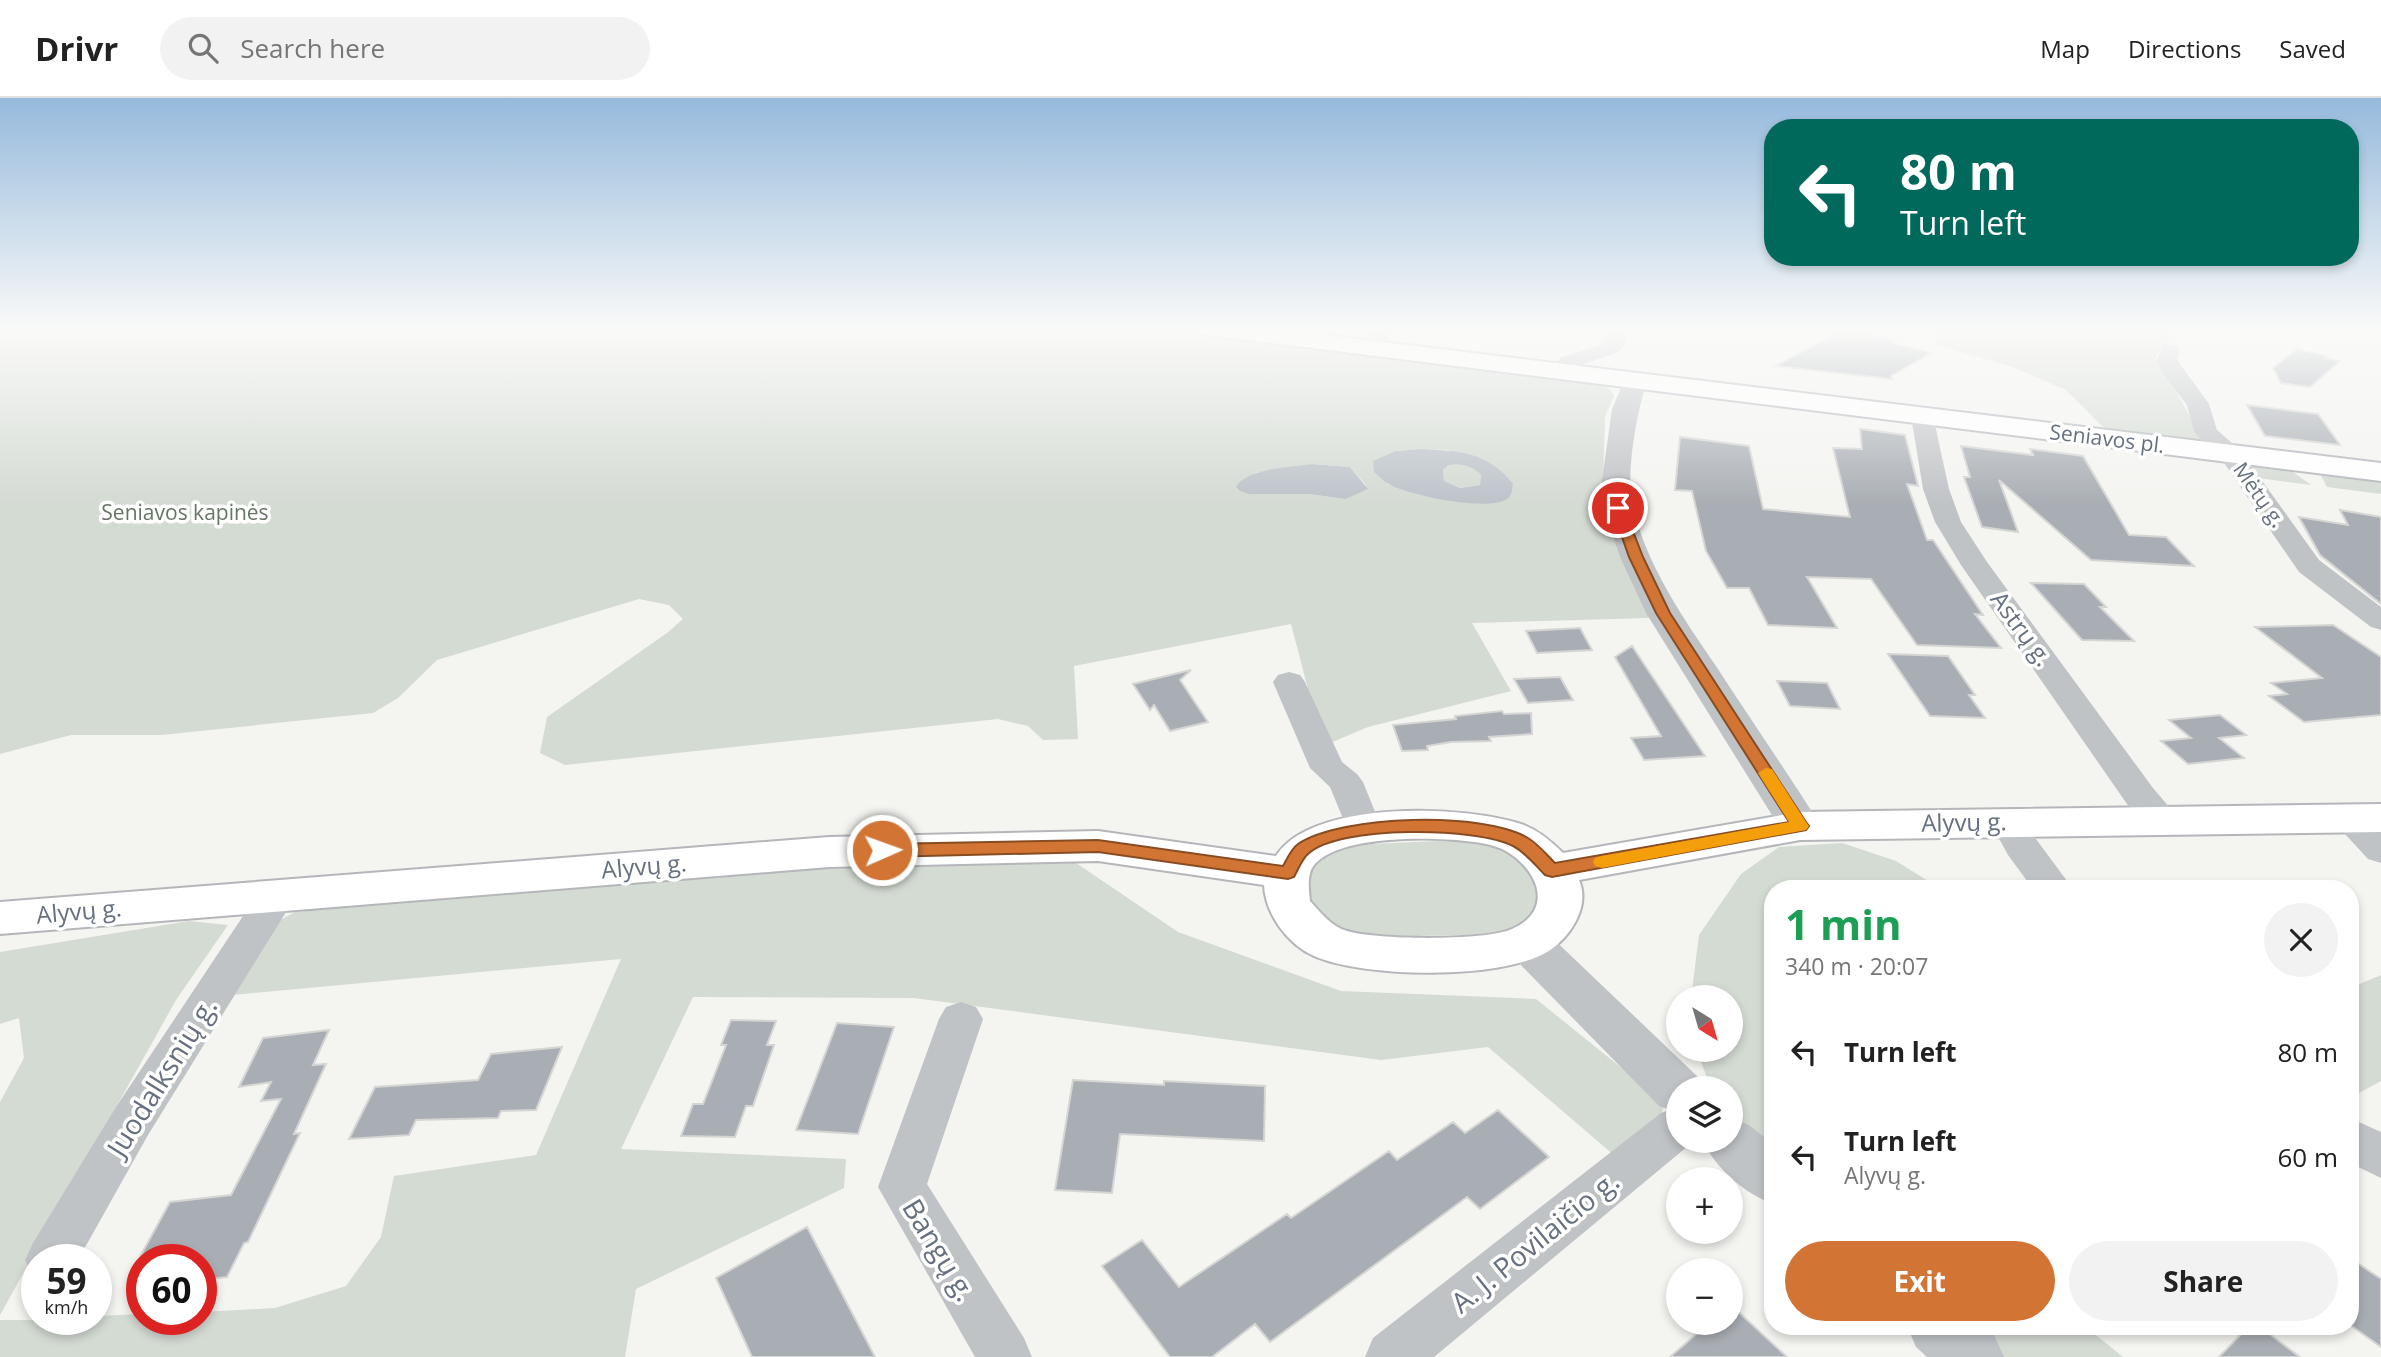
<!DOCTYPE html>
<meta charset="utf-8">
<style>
:root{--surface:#fff;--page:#f2f2f2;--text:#222;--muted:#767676;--line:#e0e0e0;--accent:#d27534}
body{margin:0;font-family:"Open Sans",sans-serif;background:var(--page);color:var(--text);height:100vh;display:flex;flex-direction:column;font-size:26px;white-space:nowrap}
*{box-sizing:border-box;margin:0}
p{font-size:23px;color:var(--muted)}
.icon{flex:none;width:38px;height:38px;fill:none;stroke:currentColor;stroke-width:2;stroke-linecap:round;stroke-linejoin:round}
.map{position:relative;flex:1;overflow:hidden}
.panel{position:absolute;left:1764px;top:782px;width:595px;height:455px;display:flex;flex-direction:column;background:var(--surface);border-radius:28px;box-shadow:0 4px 10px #0003}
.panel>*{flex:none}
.top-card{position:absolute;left:1764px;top:21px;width:595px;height:147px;border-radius:28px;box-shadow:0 4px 10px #0003;background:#00695c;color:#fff;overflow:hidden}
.needle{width:46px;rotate:143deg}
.tools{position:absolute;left:1666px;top:887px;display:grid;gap:14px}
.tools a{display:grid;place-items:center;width:77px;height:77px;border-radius:50%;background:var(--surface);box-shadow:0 4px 10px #0003;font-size:35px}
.speed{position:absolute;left:21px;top:1146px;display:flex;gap:14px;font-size:35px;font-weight:700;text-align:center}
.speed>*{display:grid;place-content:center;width:91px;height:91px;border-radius:50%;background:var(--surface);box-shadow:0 4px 10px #0003;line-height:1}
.speed small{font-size:18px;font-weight:400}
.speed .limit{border:10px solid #d22;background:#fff;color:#111}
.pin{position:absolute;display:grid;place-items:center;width:60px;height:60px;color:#fff;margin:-30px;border:4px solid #fff;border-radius:50%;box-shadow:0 2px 7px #0007}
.me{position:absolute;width:77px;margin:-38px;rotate:88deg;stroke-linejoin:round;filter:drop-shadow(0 0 5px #0008)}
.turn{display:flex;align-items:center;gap:24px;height:147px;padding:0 21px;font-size:32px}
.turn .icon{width:91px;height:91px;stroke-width:2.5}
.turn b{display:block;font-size:49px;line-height:60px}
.round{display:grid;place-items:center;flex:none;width:74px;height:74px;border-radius:37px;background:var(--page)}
.summary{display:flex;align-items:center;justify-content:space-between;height:119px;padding:0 21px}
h1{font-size:42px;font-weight:700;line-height:52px;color:#1e9e55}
.primary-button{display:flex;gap:14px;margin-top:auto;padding:14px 21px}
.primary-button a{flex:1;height:80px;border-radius:42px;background:var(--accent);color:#fff;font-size:28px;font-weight:700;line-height:80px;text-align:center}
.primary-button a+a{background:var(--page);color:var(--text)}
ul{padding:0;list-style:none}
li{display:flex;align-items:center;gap:21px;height:105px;padding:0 21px}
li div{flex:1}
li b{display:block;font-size:26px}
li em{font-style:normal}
header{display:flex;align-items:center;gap:42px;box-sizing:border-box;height:98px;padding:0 35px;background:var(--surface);border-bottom:2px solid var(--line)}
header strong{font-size:33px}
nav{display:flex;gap:38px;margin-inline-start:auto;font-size:24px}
.search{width:490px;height:63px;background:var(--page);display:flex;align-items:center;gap:18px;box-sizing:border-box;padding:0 24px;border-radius:38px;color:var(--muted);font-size:26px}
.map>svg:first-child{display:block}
</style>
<header>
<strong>Drivr</strong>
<div class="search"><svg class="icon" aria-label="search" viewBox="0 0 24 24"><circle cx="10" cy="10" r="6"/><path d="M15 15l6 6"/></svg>Search here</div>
<nav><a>Map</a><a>Directions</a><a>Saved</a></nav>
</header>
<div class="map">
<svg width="2381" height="1259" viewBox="0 0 2381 1259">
<rect width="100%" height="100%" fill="#f4f4f1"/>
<path fill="#d4dbd3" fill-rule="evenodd" d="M0 230H1170L1586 281C1597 285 1610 287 1614 298L1605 319 1603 387 1649 520 1472 525 1511 593 1368 629 1323 648 1291 526 1074 568 1078 641 1043 642 1028 628 998 621 565 667 540 655 547 619 667 535 683 521 669 507 639 501 437 562 398 600 373 615 161 637H71L0 656ZM1420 351 1448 352 1513 386 1511 396 1505 402 1437 400 1387 386 1396 353ZM1313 366 1350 369 1366 387 1345 401 1309 396H1249L1255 375Z
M1934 230H2178L2156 258 2205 345 2109 335 2066 292 2013 269 1936 247Z
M1449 367C1460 365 1473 368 1481 377L1480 387 1460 390 1444 383 1443 372Z
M2257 368 2289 371 2311 387 2258 380 2253 369Z
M2319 374 2381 381V396L2327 389Z
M1460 742C1486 744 1521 751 1534 777 1538 785 1538 797 1539 805 1529 823 1518 830 1499 836L1377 839 1348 834 1327 824 1312 809 1305 795 1308 772 1317 761 1349 747Z
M1842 745 1896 763 1941 791H1773V1057L1731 1018V990H1711L1698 956V952H1731V900H1691L1699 837 1741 776 1779 749Z
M1076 765 1178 834 1341 893 1536 901 1659 1000 1663 1009 1661 1019 1615 1058 1488 949 1381 962 914 900 693 899 621 1051 846 1061 844 1090 636 1191 625 1259H0V1222H96V1218L142 1216V1222H201V1214L275 1210 346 1188 381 1139 394 1078 536 1057 621 861 222 898 269 828 295 814 547 788 831 769Z
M189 823 228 827 176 902 0 1217V1004L24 960 19 920 0 926V854Z
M2381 877V983L2350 1000V890Z
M1969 1229H2086L2123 1259H2004Z"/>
<path fill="#bcc3c9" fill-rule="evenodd" d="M1420 351C1460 353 1487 353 1513 386 1512 393 1512 397 1507 401 1489 414 1405 397 1387 385 1382 382 1378 377 1374 374L1373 363 1396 353ZM1449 367C1460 365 1473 368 1481 377L1480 387 1460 390 1444 383 1443 372Z
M1312 366 1350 369 1368 391 1345 401 1309 396H1249L1240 393 1236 389C1246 370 1293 369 1312 366Z"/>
<path fill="#a9aeb4" stroke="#d5d6d4" stroke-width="2" d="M1847 230 1896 243 1894 245 1931 255 1891 278 1892 281 1775 268Z
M2297 251 2328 258 2326 260 2340 263 2310 289 2281 285 2273 270Z
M2247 307 2318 316 2340 347 2265 338Z
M1860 331 1905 337 1918 388 1907 386 1927 442H1933L1983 517 1975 516 2001 550 1917 547 1871 481 1807 479 1837 530 1768 527 1749 490H1727L1706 453 1692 393 1675 392 1680 339 1749 348 1763 411 1850 419 1833 350 1862 351Z
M1961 348 2033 357 2030 351 2083 358 2129 437 2166 439 2194 468 2091 462 1999 382 2018 434 1982 429 1964 379H1970Z
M2340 412 2381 419V506L2320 457 2299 419 2348 427Z
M2031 485 2084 486 2106 509H2100L2134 543 2082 542Z
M2333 527 2381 559V617L2304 624 2269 598 2287 596 2271 585 2322 580 2255 529Z
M1580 530 1592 552 1537 555 1526 533Z
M1632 548 1705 658 1644 662 1631 640 1661 638 1615 559Z
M1888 556 1948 558 1975 597H1969L1985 620 1930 618Z
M1191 572 1180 582 1208 624 1170 633 1154 607 1150 612 1133 586Z
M1560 579 1573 602 1528 605 1514 581Z
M1777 583 1827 585 1840 611 1790 608Z
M1502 613 1504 616 1531 615 1532 636 1489 639 1491 643 1451 644 1427 648 1428 652 1402 653 1393 627 1456 621 1455 618Z
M2220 617 2246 637 2219 640 2244 660 2188 666 2161 643 2191 640 2169 622Z
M731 922 776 923 767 947H774L753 1008H746L735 1039 681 1038 693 1006H703L726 947H721Z
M837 925 894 929 858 1036 796 1032Z
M329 932 313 967 326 966 294 1036 300 1035 248 1144 244 1145 227 1179 201 1182V1162H161L166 1153 141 1157 170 1104 231 1097 281 1001 261 1003 271 984 239 989 263 940Z
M562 949 536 1012 501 1013 498 1020 416 1022 409 1037 349 1041 375 989 478 982 491 956Z
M1073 982 1164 987V983L1265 988 1264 1043 1120 1036 1112 1095 1055 1092Z
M1498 1012 1549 1059 1480 1111 1467 1099 1270 1244 1255 1226 1212 1259H1170L1102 1168 1142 1142 1179 1189 1287 1116 1291 1120 1389 1053 1397 1062 1453 1024 1465 1035Z
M807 1129 862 1234 875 1259H752L716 1180Z
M2350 1160 2381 1181V1249L2350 1227Z
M1731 1207 1787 1259H1670L1709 1225H1731Z
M2249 1228H2259L2300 1259H2219Z"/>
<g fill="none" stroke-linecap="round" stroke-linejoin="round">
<defs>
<path id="secondary" d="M1196 230H1267L2381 365V383L1207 237 1199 235Z"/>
<path id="primary" d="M2381 706V734L1800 742 1579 782C1591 809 1569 841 1547 854 1500 882 1364 880 1314 858 1287 846 1265 815 1264 787L1098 763 829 769 0 836V804L829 739 1098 733 1276 758C1312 701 1467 707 1524 727 1539 733 1551 743 1563 755L1800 714ZM1465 743C1478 744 1490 746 1502 751 1536 768 1557 811 1512 831 1485 843 1376 842 1347 833 1332 829 1320 814 1310 803 1309 792 1307 780 1312 770 1333 737 1430 739 1465 743Z"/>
</defs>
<use href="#secondary" stroke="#b3b6bb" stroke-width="4"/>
<use href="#primary" stroke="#b4b6ba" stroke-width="4"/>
<path fill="#c0c3c6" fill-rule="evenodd" d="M1373 230H1393L1379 255H1365L1362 251Z
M1610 230H1630L1625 246 1617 255 1577 268 1563 278H1547L1544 273 1562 259 1602 247Z
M2170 246 2177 248 2180 252 2177 262 2209 306 2217 332 2240 352 2319 462 2381 509V532L2371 529 2299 474 2222 362 2208 351 2194 333 2187 307 2163 276 2157 262 2163 248Z
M1922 311 1930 313 1933 318 1949 391 1961 424 1987 464 2153 690 2182 724 2177 732C2150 740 2144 724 2127 706L1961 467 1935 424 1923 391 1911 318 1914 313Z
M1289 574 1300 577 1305 584 1342 664 1357 676 1363 684 1382 731 1377 740 1364 743 1351 740 1330 689 1310 670 1273 584 1278 577Z
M2351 711 2364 715 2381 731V765L2368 761 2333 723 2338 715Z
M2008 712 2021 716 2036 741 2073 791H2033L2008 757 1990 724 1995 716Z
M277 784 291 788 296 798 148 1037 78 1162H37V1180L33 1179 25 1162 33 1145 116 1009 263 788Z
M961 904 976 909 983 921 927 1086 1024 1240 1032 1259H975L878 1089 939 921 946 909Z
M1678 1009V1043H1694L1434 1259H1365L1373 1240 1661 1015Z
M2350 1020 2381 1034V1080L2350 1065Z"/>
<path fill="#c0c3c6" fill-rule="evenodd" d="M1635 276 1644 278 1647 283C1637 314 1625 376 1633 409 1646 466 1683 520 1716 568 1751 622 1787 674 1821 728L1815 738 1800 742 1785 738 1646 515 1620 459 1603 409 1601 389 1612 311 1626 278Z
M1527 827 1544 832 1697 978 1703 990H1678V1015L1659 1008 1510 856 1504 844 1510 832Z
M1731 1020 1749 1027 1773 1046V1106C1744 1095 1716 1071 1703 1043H1731Z
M1907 1228H1985L1994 1237 2004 1259H1927L1916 1249Z"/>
<use href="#secondary" fill="#fff" fill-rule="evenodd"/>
<use href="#primary" fill="#fff" fill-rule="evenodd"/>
</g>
<linearGradient id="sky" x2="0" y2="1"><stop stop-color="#96badc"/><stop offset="0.57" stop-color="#fafaf9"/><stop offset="1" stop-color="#fafaf9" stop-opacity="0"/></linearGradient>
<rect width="2381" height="407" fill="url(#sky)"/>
<path fill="#d27534" stroke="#884c22" stroke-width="2" d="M1618 406 1624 410 1643 459 1670 515 1806 724 1809 728 1806 732 1552 779 1545 777C1536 768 1525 754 1513 748 1477 729 1339 727 1308 756 1302 761 1298 772 1294 779L1288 781 1098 754 882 759 873 752 882 746 1098 742 1283 768C1287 761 1291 751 1298 746 1341 717 1483 713 1528 740 1538 746 1547 757 1555 765L1789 724 1656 515 1629 459 1612 410Z"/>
<path fill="#f59e0b" d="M1766 670 1772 671 1806 724 1809 728 1806 732 1602 770 1595 768 1593 764 1595 760 1602 758 1789 724 1758 675Z"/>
<g text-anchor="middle" stroke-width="7" stroke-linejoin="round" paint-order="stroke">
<g font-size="21" fill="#66707f" stroke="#fff">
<text transform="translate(2107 341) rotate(7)" y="7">Seniavos pl.</text>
<text transform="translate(2259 397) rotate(55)" y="7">Mėtų g.</text>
</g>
<g font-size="21" fill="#657764" stroke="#fff">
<text x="185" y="422">Seniavos kapinės</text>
</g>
<g font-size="24" fill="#66707f" stroke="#fff">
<text transform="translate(2021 531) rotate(54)" y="8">Astrų g.</text>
<text transform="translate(1964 725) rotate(-1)" y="8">Alyvų g.</text>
<text transform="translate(644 769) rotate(-5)" y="8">Alyvų g.</text>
<text transform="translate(79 814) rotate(-5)" y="8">Alyvų g.</text>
</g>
<g font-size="28" fill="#66707f" stroke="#fff">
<text transform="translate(162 979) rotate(-58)" y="10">Juodalksnių g.</text>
<text transform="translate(1535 1144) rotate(-39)" y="10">A. J. Povilaičio g.</text>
<text transform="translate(939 1152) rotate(59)" y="10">Bangų g.</text>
</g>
</g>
</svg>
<div class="tools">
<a><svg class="needle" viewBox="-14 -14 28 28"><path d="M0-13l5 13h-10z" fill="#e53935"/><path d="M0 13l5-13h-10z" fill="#767676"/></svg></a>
<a><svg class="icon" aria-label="layers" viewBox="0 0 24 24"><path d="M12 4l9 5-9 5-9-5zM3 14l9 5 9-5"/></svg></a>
<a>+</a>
<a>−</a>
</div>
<div class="speed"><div>59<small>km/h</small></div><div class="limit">60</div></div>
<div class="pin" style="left:1618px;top:410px;background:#d93025"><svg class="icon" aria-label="arrive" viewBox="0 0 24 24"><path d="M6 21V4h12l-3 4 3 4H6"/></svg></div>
<svg class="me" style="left:882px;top:752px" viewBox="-20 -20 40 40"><circle r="17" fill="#d27534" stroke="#fff" stroke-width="3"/><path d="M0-11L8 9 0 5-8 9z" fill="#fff"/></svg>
<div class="top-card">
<div class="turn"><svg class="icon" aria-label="left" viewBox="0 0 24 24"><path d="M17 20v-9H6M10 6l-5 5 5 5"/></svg><div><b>80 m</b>Turn left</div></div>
</div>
<section class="panel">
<div class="summary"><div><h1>1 min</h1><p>340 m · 20:07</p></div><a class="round"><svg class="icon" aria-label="close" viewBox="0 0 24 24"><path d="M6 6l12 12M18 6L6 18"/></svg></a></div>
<ul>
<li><svg class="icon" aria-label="left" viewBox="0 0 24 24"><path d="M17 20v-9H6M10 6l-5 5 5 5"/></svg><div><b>Turn left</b></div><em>80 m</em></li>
<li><svg class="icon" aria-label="left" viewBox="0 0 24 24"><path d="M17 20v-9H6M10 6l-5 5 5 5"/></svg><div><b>Turn left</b><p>Alyvų g.</p></div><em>60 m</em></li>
</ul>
<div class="primary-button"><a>Exit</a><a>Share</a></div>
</section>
</div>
